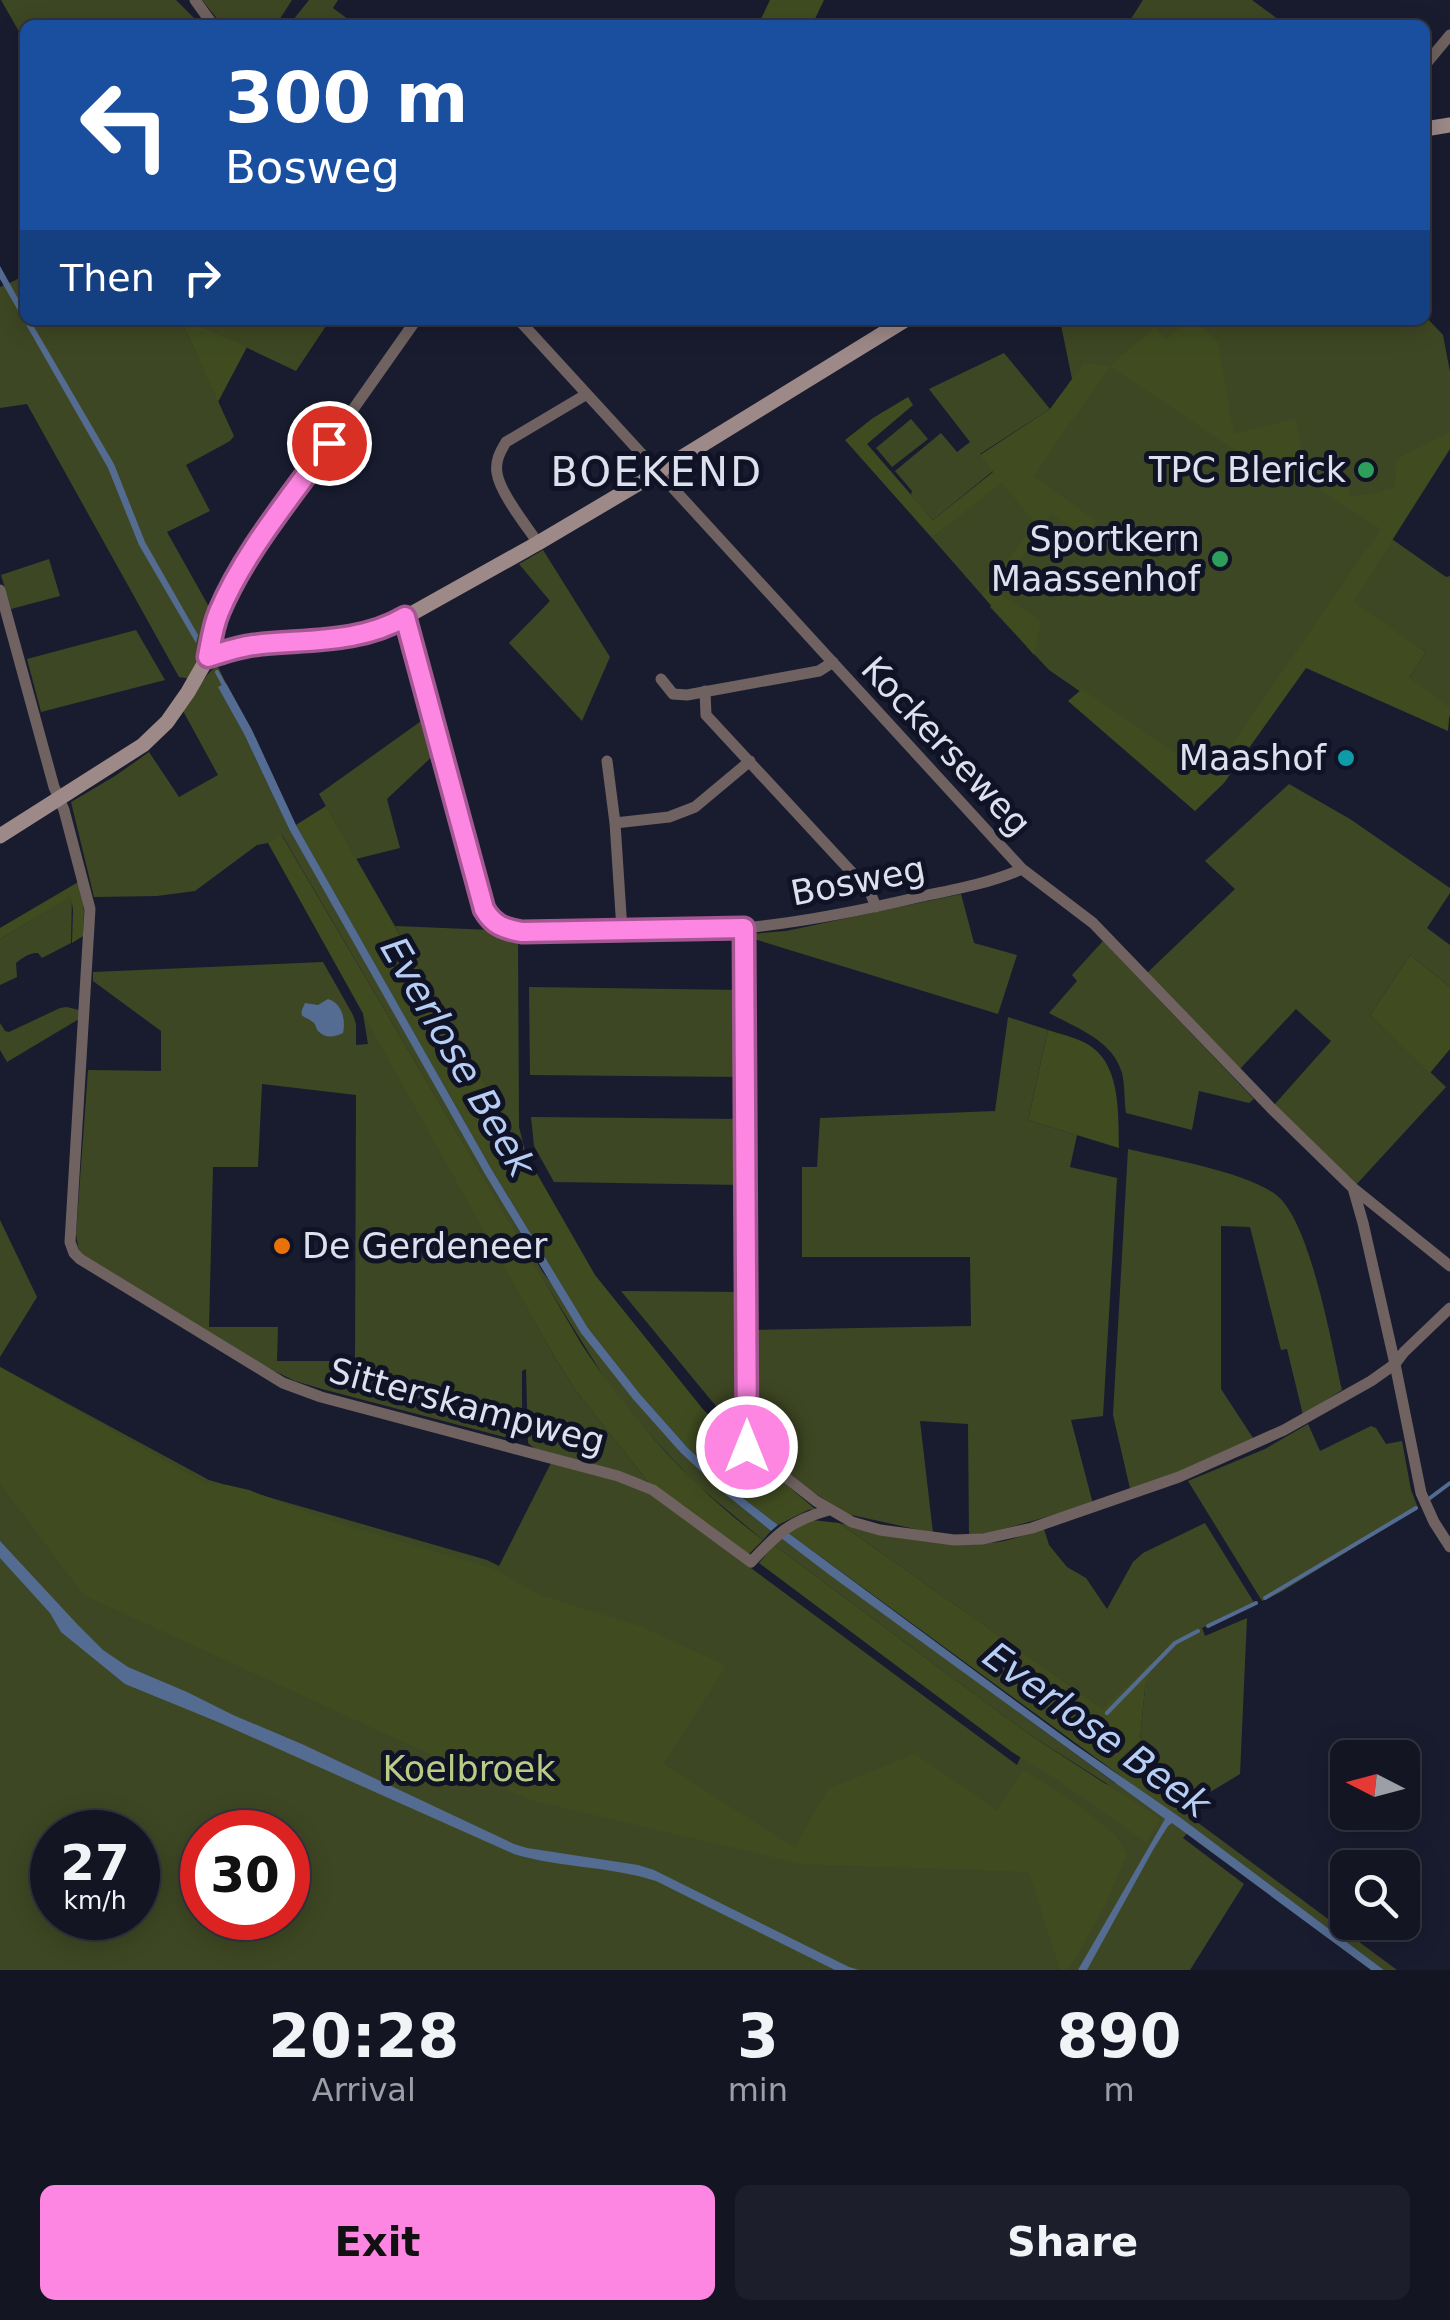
<!DOCTYPE html>
<style>
:root{--surface:#131523;--page:#1c1e2b;--text:#f1f3f6;--muted:#9d9fa6;--line:#323441;--accent:#fd86e2}
body{margin:0;font-family:"DejaVu Sans",sans-serif;background:var(--page);color:var(--text);height:100vh;display:flex;flex-direction:column;font-size:38px;white-space:nowrap}
*{box-sizing:border-box;margin:0}
p{font-size:32px;color:var(--muted)}
.icon{flex:none;width:55px;height:55px;fill:none;stroke:currentColor;stroke-width:2;stroke-linecap:round;stroke-linejoin:round}
.map{position:relative;height:1970px;overflow:hidden}
.details{display:flex;flex-direction:column;background:var(--surface);flex:1}
.details>*{flex:none}
.guide{position:absolute;left:20px;top:20px;width:1410px;height:305px;border-radius:15px;box-shadow:0 5px 25px #0003,0 0 0 2px var(--line);background:#1a4fa0;color:#fff;overflow:hidden}
.needle{width:65px;rotate:276deg}
.tools{position:absolute;left:1330px;top:1740px;display:grid;gap:20px}
.tools a{display:grid;place-items:center;width:90px;height:90px;border-radius:15px;background:var(--surface);box-shadow:0 5px 25px #0003,0 0 0 2px var(--line);font-size:50px}
.speed{position:absolute;left:30px;top:1810px;display:flex;gap:20px;font-size:50px;font-weight:700;text-align:center}
.speed>*{display:grid;place-content:center;width:130px;height:130px;border-radius:50%;background:var(--surface);box-shadow:0 5px 25px #0003,0 0 0 2px var(--line);line-height:1}
.speed small{font-size:25px;font-weight:400}
.speed .limit{border:15px solid #d22;background:#fff;color:#111}
.pin{position:absolute;display:grid;place-items:center;width:85px;height:85px;color:#fff;margin:-42px;border:5px solid #fff;border-radius:50%;box-shadow:0 2px 10px #0007}
.me{position:absolute;width:110px;margin:-55px;rotate:0deg;stroke-linejoin:round;filter:drop-shadow(0 0 8px #0008)}
.turn{display:flex;align-items:center;gap:35px;height:210px;padding:0 40px;font-size:45px}
.turn .icon{width:130px;height:130px;stroke-width:2.5}
.turn b{display:block;font-size:70px;line-height:85px}
.then{display:flex;align-items:center;height:95px;padding:0 40px;background:#0003;gap:20px;font-size:38px}
.eta{display:flex;justify-content:space-evenly;align-items:center;height:170px;text-align:center}
.eta b{font-size:60px;font-weight:800;line-height:70px}
.cta{display:flex;gap:20px;margin-top:auto;padding:20px 40px}
.cta a{flex:1;height:115px;border-radius:15px;background:var(--accent);color:#111;font-size:40px;font-weight:800;line-height:115px;text-align:center}
.cta a+a{background:var(--page);color:var(--text)}
.map>svg:first-child{display:block}
</style>
<div class="map">
<svg width="1450" height="1970" viewBox="0 0 1450 1970">
<rect width="100%" height="100%" fill="#191c2f"/>
<path fill="#3e4723" fill-rule="evenodd" d="M1 0H176L201 25H25V42Z
M202 0H292L276 25H222Z
M309 0H338L333 8 356 25H289Z
M1143 0H1252L1286 25H1127Z
M25 273V320H181L234 436 230 441 186 465 210 511 167 532 213 614 191 679 179 677 27 404 0 408V287L16 280Z
M1425 316 1443 335 1450 372V443L1389 537 1446 577 1450 576V717L1403 687 1426 652 1342 596 1213 783 1049 670 990 607 1040 529 1034 525 981 594 932 538 1001 481 1072 379 1060 320H1425Z
M188 320H330L296 371Z
M1004 353 1050 409 980 454 993 471 933 520 911 495 912 491 895 471 941 433 957 452 970 442 929 389Z
M911 419 928 439 892 467 876 448Z
M543 550 610 657 582 721 509 643 550 601 519 564Z
M49 559 60 596 11 609 1 575Z
M136 630 165 680 41 712 27 659Z
M217 665 226 683 219 688 244 734 289 829 542 1271 681 1453 725 1494 771 1531 763 1540 696 1484 641 1425 610 1387 541 1276 282 835 268 843 257 845 195 891 157 896 94 897 71 802 115 776 149 752 179 797 218 775 182 709 208 674Z
M431 714 440 749 387 799 400 848 356 859 319 794Z
M1289 784 1350 819 1450 888V893L1427 928 1450 945V987L1410 955 1370 1015 1446 1087 1355 1186 1274 1105 1331 1041 1296 1009 1239 1070 1147 973 1235 889 1205 861Z
M961 894 974 943 1017 955 998 1014 751 938V934L786 931Z
M72 896 71 943 42 958 38 953C30 952 22 958 16 963L17 977 0 985V939Z
M395 926 492 930 502 937 518 940 519 1127 526 1155Z
M1103 941 1254 1099 1249 1103 1199 1091 1192 1130 1126 1113C1124 1100 1125 1085 1122 1073 1113 1040 1076 1028 1049 1013L1077 981 1072 975Z
M323 962 353 1015 356 1024V1045L368 1044 362 1008 555 1358 576 1391 648 1482 536 1450 528 1443 526 1369 522 1371V1435L516 1440 322 1389 295 1381 266 1367 93 1262 79 1252 76 1234 88 1070 161 1071V1031L93 981V972ZM262 1084 356 1095 355 1361H277L278 1327H209L213 1167H258Z
M529 987 742 990V1077L530 1075Z
M67 1007 79 1010V1019L7 1062 0 1050V1023L5 1031 9 1032 60 1008Z
M1008 1017 1048 1030 1028 1120 1077 1135 1070 1167 1117 1178 1103 1416 1071 1420 1093 1504 989 1533 969 1535 968 1424 920 1421 933 1533 847 1514 813 1492 759 1449 755 1443 753 1330 971 1326 970 1257H802V1167H817L820 1118 995 1111Z
M531 1117 742 1119 743 1185 554 1182 534 1146Z
M1128 1149C1169 1159 1242 1171 1275 1194 1310 1218 1332 1347 1342 1390L1303 1415 1287 1349 1281 1350 1250 1227 1221 1226V1389L1255 1441 1131 1493 1113 1415Z
M0 1220 37 1297 0 1357Z
M621 1291 744 1292 745 1435 715 1405Z
M0 1367 209 1480 487 1560 499 1566 551 1463 610 1478 638 1488 655 1497 1017 1765 1022 1754 1109 1785 1027 1733 774 1545 781 1538 1115 1783 1137 1771 1145 1688 1153 1662 1104 1710 839 1523C887 1535 939 1549 990 1543 1008 1542 1026 1534 1044 1529L1049 1545 1067 1567 1086 1578 1107 1609 1133 1562 1143 1553 1205 1523 1255 1604 1202 1628 1205 1636 1247 1618 1240 1774 1182 1809 1197 1822 1397 1970H1384L1179 1817V1826L1188 1832 1183 1838 1244 1884 1190 1970H0ZM52 1832H138V1918H52ZM202 1832H288V1918H202Z
M1308 1424 1320 1451 1371 1426 1376 1428 1386 1444 1402 1441 1411 1490 1418 1508 1281 1592 1262 1601 1188 1481 1265 1449Z"/>
<path fill="#404c20" d="M770 0H824L812 25H758Z
M181 320H188L247 347 218 402Z
M1188 320H1196L1218 343 1234 434 1296 419C1298 431 1299 448 1306 458 1317 474 1332 466 1342 474 1347 478 1348 490 1350 496L1374 494 1393 488 1396 478 1395 460 1450 432V449L1353 602 1426 652 1409 678 1450 708 1448 731 1306 668 1224 783 1195 811 1068 701 1082 689 1205 774 1211 775 1381 529 1285 468 1263 469 1110 366 1033 476 1096 521 1085 536 1051 513 1002 589 1001 593 1004 597 1041 621 1034 655 981 594 1035 523 1002 482 932 538 845 440 873 418 908 397 913 405 867 444 933 520 993 472 980 455 1050 409 1084 363 1110 366 1155 327 1166 339Z
M326 806 595 1275 702 1408 729 1436 815 1509 808 1510 778 1525 730 1488 687 1447 640 1394 588 1328 492 1170 296 825Z
M281 834 582 1345C632 1420 691 1486 763 1540L748 1555 648 1482 576 1391 555 1358 268 843Z
M80 881 84 910 83 936 72 943 73 910 71 897 0 939V928Z
M1410 955 1450 987V1049L1430 1073 1370 1015Z
M1048 1030C1062 1035 1081 1038 1093 1048 1121 1069 1118 1117 1119 1148L1028 1120Z
M0 1367 206 1484 227 1485 249 1490 328 1520 497 1570 536 1594 642 1627 726 1666 663 1764 795 1848 828 1789 915 1754 997 1811 1023 1770 1082 1808 1116 1836 1127 1855 1105 1905 1073 1962 1066 1970H1060L1029 1872 803 1864 530 1800 84 1595 0 1483Z
M812 1520 839 1523 1103 1709 1155 1659 1145 1688 1137 1771 1182 1808 1171 1812 1159 1804 787 1532Z
M774 1545 1027 1733 1160 1819 1146 1842 1058 1780 1012 1752 759 1563Z"/>
<path fill="#546c92" d="M0 266 25 311V320H30L114 464 145 542 198 635 196 643 139 545 108 468 0 279Z
M226 683 252 730 296 825 492 1170 588 1328 640 1394 687 1447 730 1488 778 1525 771 1531 725 1494 681 1453 633 1399 581 1333 485 1174 289 829 244 734 218 687Z
M328 999C342 1003 346 1020 343 1033 334 1037 326 1039 318 1031 316 1029 316 1025 314 1023 304 1014 297 1020 305 1003L318 1005Z
M787 1532 1074 1744 1181 1818 1384 1970H1371L1172 1823 1168 1826 1153 1850 1087 1970H1078L1165 1819 831 1576 781 1538Z
M0 1541 77 1624 103 1650 128 1667 187 1692 233 1715 304 1745 514 1844 527 1848 638 1865 654 1870 849 1967 859 1970H835L656 1881C610 1866 560 1868 514 1854L218 1722 125 1684 61 1632 50 1613 0 1558Z"/>
<g fill="none" stroke-linecap="round" stroke-linejoin="round">
<path stroke="#546c92" stroke-width="4" d="M217 672 224 685
M1430 1498 1450 1483
M1265 1598 1416 1508
M1208 1626 1256 1603
M1107 1713 1175 1643 1198 1631
M1089 1740 1097 1730 1100 1721"/>
<path stroke="#6f6261" stroke-width="11" d="M195 0 213 25
M1425 65 1450 35
M519 320 1022 869 1093 923 1271 1108 1353 1188 1450 1266
M538 543C526 525 500 493 497 473 495 461 500 452 506 442L587 394
M0 590 54 787 64 810 90 909 70 1242 74 1253 80 1259 283 1383 321 1397 618 1476 653 1490 751 1562C778 1533 790 1521 829 1510
M405 617 484 909C493 925 504 929 522 932L744 928C805 922 864 910 923 896 957 889 990 883 1022 869
M208 657C214 621 226 598 242 567L416 320
M661 679 673 694 687 695 819 671 833 662
M705 691 706 715 870 892 876 907
M607 761 615 823 622 930
M615 823 669 817 695 807 750 761
M744 928 747 1447 816 1501 852 1522 880 1530 954 1540 983 1539 1032 1528 1179 1477 1284 1430 1371 1381 1395 1364 1404 1352 1450 1308
M1353 1188 1363 1223 1395 1364 1421 1493 1434 1522 1450 1547"/>
<path stroke="#9d8987" stroke-width="15" d="M1425 129 1450 125
M0 836 143 745 167 722 188 692 208 657 250 645 330 640 357 636 395 623 538 543 658 472 905 320"/>
</g>
<g fill="none" stroke-linecap="round" stroke-linejoin="round">
<defs>
<path id="route" d="M329 443C292 496 244 552 219 612 213 626 211 641 208 657 223 652 238 647 254 645 305 639 359 644 405 617L484 909C493 925 504 929 522 932L744 928 747 1447"/>
</defs>
<use href="#route" stroke="#a45793" stroke-width="25"/>
<use href="#route" stroke="#fd86e2" stroke-width="18"/>
</g>
<g fill="#2e9e5b" stroke="#101225" stroke-width="4">
<circle cx="1366" cy="470" r="10"/>
<circle cx="1220" cy="559" r="10"/>
</g>
<circle fill="#0f9aa8" stroke="#101225" stroke-width="4" cx="1346" cy="758" r="10"/>
<circle fill="#e8710a" stroke="#101225" stroke-width="4" cx="282" cy="1246" r="10"/>
<g text-anchor="middle" stroke-width="10" stroke-linejoin="round" paint-order="stroke">
<g font-size="35" fill="#dde0ed" stroke="#101225" text-anchor="end">
<text x="1346" y="482">TPC Blerick</text>
<text x="1200" y="551">Sportkern<tspan x="1200" dy="40">Maassenhof</tspan></text>
<text x="1326" y="770">Maashof</text>
<text x="302" y="1258" text-anchor="start">De Gerdeneer</text>
</g>
<g font-size="35" fill="#dde0ed" stroke="#101225">
<text transform="translate(946 746) rotate(47)" y="12">Kockerseweg</text>
<text transform="translate(858 881) rotate(-11)" y="12">Bosweg</text>
<text transform="translate(467 1406) rotate(15)" y="12">Sitterskampweg</text>
</g>
<g font-size="35" fill="#b8cc85" stroke="#101225">
<text x="469" y="1781">Koelbroek</text>
</g>
<g font-size="38" font-style="italic" fill="#b6cef3" stroke="#101225">
<text transform="translate(458 1057) rotate(60)" y="13">Everlose Beek</text>
<text transform="translate(1097 1730) rotate(36)" y="13">Everlose Beek</text>
</g>
<g font-size="40" letter-spacing="2.5" fill="#dde0ed" stroke="#101225">
<text x="657" y="486">BOEKEND</text>
</g>
</g>
</svg>
<div class="tools">
<a><svg class="needle" viewBox="-14 -14 28 28"><path d="M0-13l5 13h-10z" fill="#e53935"/><path d="M0 13l5-13h-10z" fill="#9d9fa6"/></svg></a>
<a><svg class="icon" aria-label="search" viewBox="0 0 24 24"><circle cx="10" cy="10" r="6"/><path d="M15 15l6 6"/></svg></a>
</div>
<div class="speed"><div>27<small>km/h</small></div><div class="limit">30</div></div>
<div class="pin" style="left:329px;top:443px;background:#d93025"><svg class="icon" aria-label="arrive" viewBox="0 0 24 24"><path d="M6 21V4h12l-3 4 3 4H6"/></svg></div>
<svg class="me" style="left:747px;top:1447px" viewBox="-20 -20 40 40"><circle r="17" fill="#fd86e2" stroke="#fff" stroke-width="3"/><path d="M0-11L8 9 0 5-8 9z" fill="#fff"/></svg>
<div class="guide">
<div class="turn"><svg class="icon" aria-label="left" viewBox="0 0 24 24"><path d="M17 20v-9H6M10 6l-5 5 5 5"/></svg><div><b>300 m</b>Bosweg</div></div>
<div class="then">Then<svg class="icon" aria-label="right" viewBox="0 0 24 24"><path d="M7 20v-9h11M14 6l5 5-5 5"/></svg></div>
</div>
</div>
<section class="details">
<div class="eta">
<div><b>20:28</b><p>Arrival</p></div>
<div><b>3</b><p>min</p></div>
<div><b>890</b><p>m</p></div>
</div>
<div class="cta"><a>Exit</a><a>Share</a></div>
</section>
